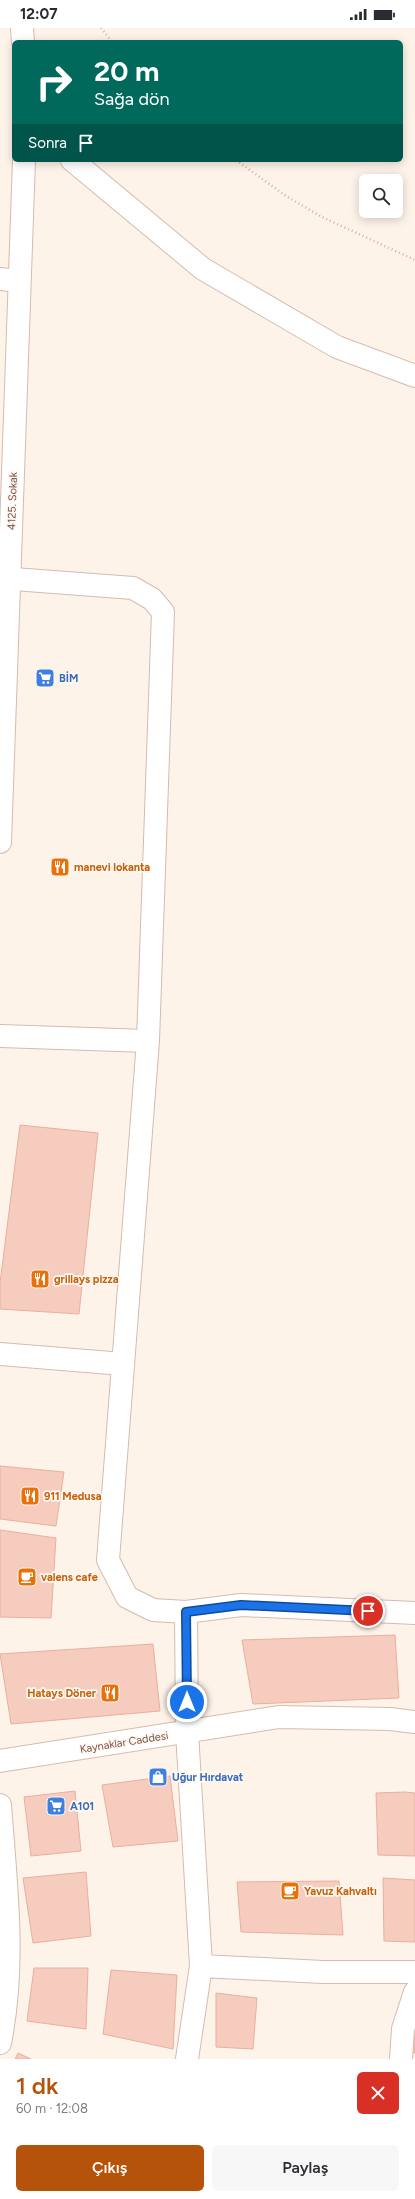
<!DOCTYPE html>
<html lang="tr">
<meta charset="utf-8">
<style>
:root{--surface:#fff;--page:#f7f7f7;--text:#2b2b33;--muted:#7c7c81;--accent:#b45309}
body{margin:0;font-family:Figtree,sans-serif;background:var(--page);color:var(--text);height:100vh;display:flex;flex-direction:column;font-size:15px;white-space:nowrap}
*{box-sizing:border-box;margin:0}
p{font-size:13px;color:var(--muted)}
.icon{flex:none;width:22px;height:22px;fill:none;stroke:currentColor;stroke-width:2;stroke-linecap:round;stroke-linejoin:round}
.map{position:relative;height:2031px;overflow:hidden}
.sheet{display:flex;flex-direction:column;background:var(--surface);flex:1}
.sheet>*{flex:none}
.hud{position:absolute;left:12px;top:12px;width:391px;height:122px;border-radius:6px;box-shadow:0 2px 10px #0003;background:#00695c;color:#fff;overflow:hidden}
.tools{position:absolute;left:359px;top:146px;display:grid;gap:8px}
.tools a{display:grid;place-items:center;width:44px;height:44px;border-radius:6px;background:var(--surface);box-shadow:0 2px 10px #0003;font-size:20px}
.pin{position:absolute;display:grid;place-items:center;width:34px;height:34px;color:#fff;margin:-17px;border:2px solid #fff;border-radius:50%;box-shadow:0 1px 4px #0007}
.me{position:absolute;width:44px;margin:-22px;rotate:0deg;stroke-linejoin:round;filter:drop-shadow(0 0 3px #0008)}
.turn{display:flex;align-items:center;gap:14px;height:84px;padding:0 16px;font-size:18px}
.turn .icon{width:52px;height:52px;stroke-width:2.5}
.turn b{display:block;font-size:28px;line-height:34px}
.then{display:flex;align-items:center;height:38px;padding:0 16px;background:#0003;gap:8px;font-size:15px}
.round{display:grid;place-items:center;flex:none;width:42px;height:42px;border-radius:6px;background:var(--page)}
.overview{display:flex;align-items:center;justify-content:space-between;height:68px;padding:0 16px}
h1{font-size:24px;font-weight:600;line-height:30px;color:var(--accent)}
.button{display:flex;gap:8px;margin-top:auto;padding:8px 16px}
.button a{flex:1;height:46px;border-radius:6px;background:var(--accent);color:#fff;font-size:16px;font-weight:600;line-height:46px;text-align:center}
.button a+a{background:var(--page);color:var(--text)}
.status{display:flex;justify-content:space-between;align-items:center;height:28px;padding:0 20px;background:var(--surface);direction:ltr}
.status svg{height:11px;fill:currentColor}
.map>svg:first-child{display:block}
</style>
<div class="status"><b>12:07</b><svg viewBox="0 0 49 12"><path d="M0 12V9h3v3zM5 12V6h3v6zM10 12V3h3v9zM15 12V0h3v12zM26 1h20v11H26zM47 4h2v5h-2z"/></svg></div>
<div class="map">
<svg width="415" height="2031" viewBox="0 0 415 2031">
<rect width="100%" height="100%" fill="#fef3e9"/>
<path fill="#f6ccbe" stroke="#eaaf9d" d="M20 1097 98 1105 79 1286 0 1281V1255Z
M0 1438 64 1444 56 1498 0 1491Z
M0 1502 56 1510 51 1590 0 1589Z
M395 1607 399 1670 253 1676 242 1612Z
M153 1616 160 1683 11 1696 0 1626Z
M170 1748 178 1813 113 1819 102 1757Z
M75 1763 81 1823 31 1828 24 1769Z
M405 1764 415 1765V1828L378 1827 376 1765Z
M86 1844 91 1908 33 1915 23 1850Z
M383 1850 415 1852V1914L384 1913Z
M339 1853 343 1907 241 1904 237 1854Z
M34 1940H88L86 2001 27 1993Z
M111 1942 177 1947 173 2021 103 2006Z
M216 1965 257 1970 253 2021 216 2019Z
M415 1986V2025L405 2023Z
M18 2025 31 2031H15Z"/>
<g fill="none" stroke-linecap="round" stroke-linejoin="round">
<defs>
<path id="minor" d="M72 132 203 241 337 319 415 348
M0 251 19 253
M0 550 133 560 152 571 163 584 148 1013 108 1532 127 1569 153 1582 186 1584 241 1577 415 1585
M0 1008 148 1013
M0 1326 123 1336
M186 1584 187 1704 201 1938 187 2031
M0 1777C6 1857 16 1935 0 2015
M201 1938 323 1944H415
M401 2031 403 2001 415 1964"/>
<path id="secondary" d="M22 0 23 14
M0 814 24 132
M0 1733 279 1689 390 1691 415 1694"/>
</defs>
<use href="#minor" stroke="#d4bbb0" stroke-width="24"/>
<use href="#secondary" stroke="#d8baac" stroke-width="24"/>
<path stroke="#dcafa1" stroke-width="2.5" stroke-dasharray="1 3" stroke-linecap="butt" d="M101 0 112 14
M236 132 286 168 322 189 415 232"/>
<use href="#minor" stroke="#fff" stroke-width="22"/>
<use href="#secondary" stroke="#fff" stroke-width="22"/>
</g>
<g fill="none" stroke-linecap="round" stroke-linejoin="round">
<defs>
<path id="route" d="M187 1674 186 1584 241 1577 368 1583"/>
</defs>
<use href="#route" stroke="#114b97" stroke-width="10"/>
<use href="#route" stroke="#1a73e8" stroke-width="7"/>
</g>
<defs>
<symbol id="supermarket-square" viewBox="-11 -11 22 22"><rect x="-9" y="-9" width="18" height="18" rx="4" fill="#3f7fe0" stroke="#fff7f1"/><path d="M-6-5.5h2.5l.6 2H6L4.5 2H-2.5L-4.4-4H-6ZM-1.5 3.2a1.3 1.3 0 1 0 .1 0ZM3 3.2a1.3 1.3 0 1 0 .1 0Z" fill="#fff"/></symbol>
<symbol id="restaurant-square" viewBox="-11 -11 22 22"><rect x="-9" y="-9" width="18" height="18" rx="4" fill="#e8710a" stroke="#fff7f1"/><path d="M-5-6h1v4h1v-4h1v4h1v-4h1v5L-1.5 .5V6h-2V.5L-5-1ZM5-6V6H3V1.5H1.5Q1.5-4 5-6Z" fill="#fff"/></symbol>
<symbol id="cafe-square" viewBox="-11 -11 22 22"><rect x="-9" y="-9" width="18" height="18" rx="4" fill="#e8710a" stroke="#fff7f1"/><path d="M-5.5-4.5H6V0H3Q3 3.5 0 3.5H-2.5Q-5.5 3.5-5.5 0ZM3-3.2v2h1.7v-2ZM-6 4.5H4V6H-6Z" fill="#fff"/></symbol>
<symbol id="shop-square" viewBox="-11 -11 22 22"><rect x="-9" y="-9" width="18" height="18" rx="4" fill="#3f7fe0" stroke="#fff7f1"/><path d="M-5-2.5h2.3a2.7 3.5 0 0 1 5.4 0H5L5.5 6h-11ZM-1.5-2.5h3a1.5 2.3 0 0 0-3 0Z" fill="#fff"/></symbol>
</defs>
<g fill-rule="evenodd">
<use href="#supermarket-square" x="34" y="639" width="22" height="22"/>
<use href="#restaurant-square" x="49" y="828" width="22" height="22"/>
<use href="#restaurant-square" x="29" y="1240" width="22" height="22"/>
<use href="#restaurant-square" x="19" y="1457" width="22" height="22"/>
<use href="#cafe-square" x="16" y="1538" width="22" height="22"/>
<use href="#restaurant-square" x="99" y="1654" width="22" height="22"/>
<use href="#shop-square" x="147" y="1738" width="22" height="22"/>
<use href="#supermarket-square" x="45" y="1767" width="22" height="22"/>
<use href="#cafe-square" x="279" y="1852" width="22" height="22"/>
</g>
<g text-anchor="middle" stroke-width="3.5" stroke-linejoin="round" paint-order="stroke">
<g font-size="11" fill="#7b544a" stroke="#fff7f1">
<text transform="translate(12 473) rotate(-88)" y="4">4125. Sokak</text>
<text transform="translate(124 1714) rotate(-9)" y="4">Kaynaklar Caddesi</text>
</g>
<g font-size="11" font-weight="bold" fill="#366cbe" stroke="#fff7f1" text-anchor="start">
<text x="59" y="654">BİM</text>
<text x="172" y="1753">Uğur Hırdavat</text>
<text x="70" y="1782">A101</text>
</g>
<g font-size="11" font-weight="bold" fill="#c56008" stroke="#fff7f1" text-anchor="start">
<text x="74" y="843">manevi lokanta</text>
<text x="54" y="1255">grillays pizza</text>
<text x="44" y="1472">911 Medusa</text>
<text x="41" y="1553">valens cafe</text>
<text x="96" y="1669" text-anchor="end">Hatays Döner</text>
<text x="304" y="1867">Yavuz Kahvaltı</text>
</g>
</g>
</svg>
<div class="tools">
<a><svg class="icon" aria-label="search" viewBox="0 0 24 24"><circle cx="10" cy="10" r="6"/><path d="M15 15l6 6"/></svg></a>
</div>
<div class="pin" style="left:368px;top:1583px;background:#d93025"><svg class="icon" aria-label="arrive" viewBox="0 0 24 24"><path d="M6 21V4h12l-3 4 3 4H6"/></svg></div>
<svg class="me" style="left:187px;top:1674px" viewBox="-20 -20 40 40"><circle r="17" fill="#1a73e8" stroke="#fff" stroke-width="3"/><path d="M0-11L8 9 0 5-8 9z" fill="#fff"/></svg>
<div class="hud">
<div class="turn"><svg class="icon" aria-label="right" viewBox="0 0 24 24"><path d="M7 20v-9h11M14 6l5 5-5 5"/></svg><div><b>20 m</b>Sağa dön</div></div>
<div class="then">Sonra<svg class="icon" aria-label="arrive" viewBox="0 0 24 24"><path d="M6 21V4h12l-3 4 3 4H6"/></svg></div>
</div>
</div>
<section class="sheet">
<div class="overview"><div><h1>1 dk</h1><p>60 m · 12:08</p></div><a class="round" style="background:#d93025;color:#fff"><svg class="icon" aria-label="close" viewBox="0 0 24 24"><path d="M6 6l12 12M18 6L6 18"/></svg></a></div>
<div class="button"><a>Çıkış</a><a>Paylaş</a></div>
</section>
